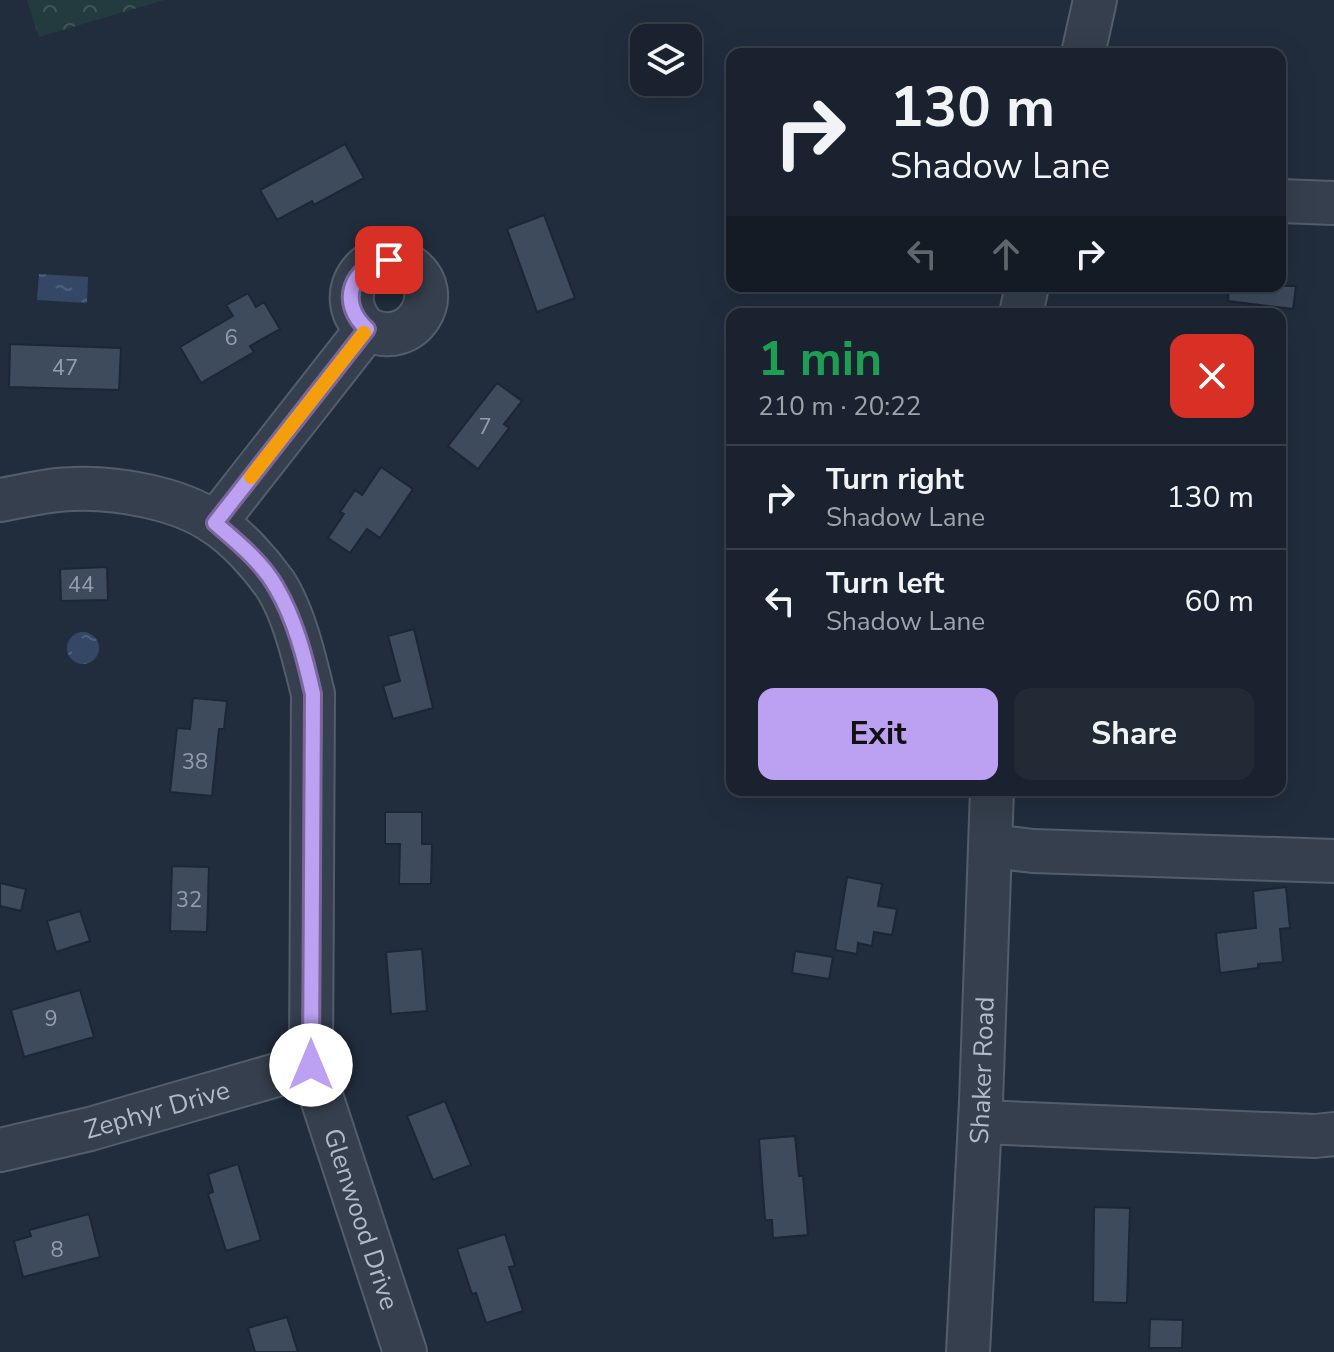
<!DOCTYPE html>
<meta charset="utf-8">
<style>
:root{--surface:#19222e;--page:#222a36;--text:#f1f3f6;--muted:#9fa4aa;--line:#373f4a;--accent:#bca0f2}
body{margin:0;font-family:"Nunito Sans",sans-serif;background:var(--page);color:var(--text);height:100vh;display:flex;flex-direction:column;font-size:30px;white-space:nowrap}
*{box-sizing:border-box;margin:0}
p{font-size:26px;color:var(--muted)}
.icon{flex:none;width:44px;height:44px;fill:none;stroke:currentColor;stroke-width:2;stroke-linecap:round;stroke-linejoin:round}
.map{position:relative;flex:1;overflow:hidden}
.sheet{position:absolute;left:726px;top:308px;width:560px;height:488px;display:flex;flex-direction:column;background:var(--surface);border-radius:16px;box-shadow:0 8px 32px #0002,0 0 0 2px var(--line)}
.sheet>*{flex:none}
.banner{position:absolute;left:726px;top:48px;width:560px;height:244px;border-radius:16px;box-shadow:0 8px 32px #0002,0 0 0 2px var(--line);background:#19222e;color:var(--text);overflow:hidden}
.controls{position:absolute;left:630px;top:24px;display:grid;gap:16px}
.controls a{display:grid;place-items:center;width:72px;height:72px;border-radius:16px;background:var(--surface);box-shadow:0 8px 32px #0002,0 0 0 2px var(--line);font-size:40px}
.pin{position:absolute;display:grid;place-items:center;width:68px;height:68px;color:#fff;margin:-34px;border-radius:16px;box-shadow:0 4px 12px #0006}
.me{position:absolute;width:88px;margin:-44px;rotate:0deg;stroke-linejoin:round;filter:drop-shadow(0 0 6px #0008)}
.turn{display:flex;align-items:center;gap:28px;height:168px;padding:0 32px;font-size:36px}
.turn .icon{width:104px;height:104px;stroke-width:2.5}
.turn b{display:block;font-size:56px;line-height:68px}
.lanes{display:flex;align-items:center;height:76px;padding:0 32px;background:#0003;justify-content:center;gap:40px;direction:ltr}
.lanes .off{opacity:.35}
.round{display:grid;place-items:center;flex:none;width:84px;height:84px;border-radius:16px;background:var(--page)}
.overview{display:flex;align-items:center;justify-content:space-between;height:136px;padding:0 32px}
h1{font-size:48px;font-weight:700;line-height:60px;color:#1e9e55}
.action{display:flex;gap:16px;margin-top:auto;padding:16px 32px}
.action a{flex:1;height:92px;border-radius:16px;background:var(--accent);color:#111;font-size:32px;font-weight:700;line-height:92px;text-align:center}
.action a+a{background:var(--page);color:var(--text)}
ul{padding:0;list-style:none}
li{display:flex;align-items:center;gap:24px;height:104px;padding:0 32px;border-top:2px solid var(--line)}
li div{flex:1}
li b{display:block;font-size:30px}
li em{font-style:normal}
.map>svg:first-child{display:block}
</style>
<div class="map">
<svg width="1334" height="1352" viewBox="0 0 1334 1352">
<defs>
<pattern id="forest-crowns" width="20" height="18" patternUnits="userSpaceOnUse" patternTransform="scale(2)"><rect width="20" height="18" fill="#233b3e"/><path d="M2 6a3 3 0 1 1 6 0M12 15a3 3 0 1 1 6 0" fill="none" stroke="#405558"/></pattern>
<pattern id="water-ripples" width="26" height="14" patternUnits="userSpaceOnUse" patternTransform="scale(2)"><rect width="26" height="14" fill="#344865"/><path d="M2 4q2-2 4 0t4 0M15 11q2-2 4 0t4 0" fill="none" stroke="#4f607a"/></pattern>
</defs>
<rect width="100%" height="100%" fill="#212d3d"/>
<path fill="url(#forest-crowns)" d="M27 0H164L39 37Z"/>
<path fill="url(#water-ripples)" d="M39 274 88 277 87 303 37 300Z
M67 648a16 16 0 1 1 32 0a16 16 0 1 1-32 0Z"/>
<path fill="#3d4b5c" stroke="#1c2634" stroke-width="2" d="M345 144 364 178 314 205 312 201 277 220 260 190Z
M544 215 575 298 537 312 507 229Z
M1229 286H1296L1293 309 1228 301Z
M248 293 256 307 264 302 280 329 250 346 254 352 201 383 180 347 233 316 226 305Z
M10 344 121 348 119 390 9 387Z
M497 383 522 401 504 424 509 428 478 469 448 446Z
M381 467 413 489 380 538 367 529 350 553 328 538 344 514 340 512 355 490 362 495Z
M107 567 108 600 61 601 60 569Z
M414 629 433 708 393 719 383 686 400 681 388 636Z
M193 698 227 701 224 729H219L212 796 170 792 177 728 190 729Z
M385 812H422V844H432L431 884H399L400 844H385Z
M172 866 209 867 207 932 170 931Z
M847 877 882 884 878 906 897 909 892 935 874 932 872 946 858 943 857 954 835 950Z
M0 883 26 889 21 911 0 906Z
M1286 887 1290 928 1280 929 1283 962 1258 964V968L1220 973 1216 933 1256 928 1253 891Z
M80 911 90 941 56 952 47 921Z
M422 949 427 1011 391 1014 386 952Z
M795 951 833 957 829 979 792 973Z
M80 990 94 1037 24 1057 11 1010Z
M445 1101 471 1165 433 1180 407 1116Z
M795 1136 799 1176H803L808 1235 773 1238 772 1220H765L759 1139Z
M238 1164 261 1240 226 1251 208 1194 213 1192 208 1174Z
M1094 1207 1130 1208 1127 1303 1093 1302Z
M89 1214 100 1257 23 1277 14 1241 31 1236 29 1230Z
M505 1234 515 1266 509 1267 523 1311 486 1323 476 1293 472 1294 457 1249Z
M287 1317 298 1352H255L248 1328Z
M1150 1319 1183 1320 1182 1348H1149Z"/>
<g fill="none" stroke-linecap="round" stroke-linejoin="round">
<defs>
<g id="minor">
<path d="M1083 54 1095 0"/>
<path d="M1280 201 1334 203"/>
<path d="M1021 314 1027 286"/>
<path id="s1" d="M0 500C24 496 49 489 73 489 116 487 179 498 215 523 237 537 260 563 275 584 294 613 305 661 313 694L311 1065 405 1352"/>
<path d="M215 523 367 329C329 296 369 240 409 266 449 293 412 352 367 329"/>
<path d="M991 846 1033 851 1334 861"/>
<path d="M980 1122 1315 1136 1334 1134"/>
<path id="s2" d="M0 1150 90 1129 311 1065"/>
<path id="s3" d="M968 1352 981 1102 992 790"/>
</g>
</defs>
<use href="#minor" stroke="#535d6b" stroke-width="46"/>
<use href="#minor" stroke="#353f4d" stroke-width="42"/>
</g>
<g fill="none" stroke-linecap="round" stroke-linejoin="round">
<defs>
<path id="route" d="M311 1065 313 694C305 658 295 619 276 587 262 562 236 541 215 523L367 329C337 303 351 265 389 260"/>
</defs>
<use href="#route" stroke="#7a689d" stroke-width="20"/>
<use href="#route" stroke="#bca0f2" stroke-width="14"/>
<path stroke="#f59e0b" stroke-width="14" d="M251 477 364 333"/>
</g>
<g text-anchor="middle" stroke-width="6" stroke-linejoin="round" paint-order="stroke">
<g font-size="22" fill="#939ead">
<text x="231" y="345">6</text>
<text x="65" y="375">47</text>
<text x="485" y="434">7</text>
<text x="81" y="592">44</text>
<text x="195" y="769">38</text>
<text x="189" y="907">32</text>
<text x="51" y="1026">9</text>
<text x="57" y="1257">8</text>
</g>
<g font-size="26" fill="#b0bac8" stroke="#1a2432">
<text dy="9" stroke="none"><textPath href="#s3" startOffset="282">Shaker Road</textPath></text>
<text dy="9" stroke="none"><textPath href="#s2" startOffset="162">Zephyr Drive</textPath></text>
<text dy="9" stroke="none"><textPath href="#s1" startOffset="958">Glenwood Drive</textPath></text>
</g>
</g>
</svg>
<div class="controls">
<a><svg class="icon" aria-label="layers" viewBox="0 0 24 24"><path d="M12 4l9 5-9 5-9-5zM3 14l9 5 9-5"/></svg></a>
</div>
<div class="pin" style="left:389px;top:260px;background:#d93025"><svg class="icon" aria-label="arrive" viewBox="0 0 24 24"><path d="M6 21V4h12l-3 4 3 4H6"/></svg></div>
<svg class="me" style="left:311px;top:1065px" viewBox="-20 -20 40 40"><circle r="19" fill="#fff"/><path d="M0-13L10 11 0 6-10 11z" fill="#bca0f2"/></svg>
<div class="banner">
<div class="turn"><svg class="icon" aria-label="right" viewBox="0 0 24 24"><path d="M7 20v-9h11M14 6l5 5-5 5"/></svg><div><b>130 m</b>Shadow Lane</div></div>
<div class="lanes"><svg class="icon off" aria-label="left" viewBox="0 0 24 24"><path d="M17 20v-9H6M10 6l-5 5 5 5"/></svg><svg class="icon off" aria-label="ahead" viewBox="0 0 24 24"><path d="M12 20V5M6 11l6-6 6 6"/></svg><svg class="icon" aria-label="right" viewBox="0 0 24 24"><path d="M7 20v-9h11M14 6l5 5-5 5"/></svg></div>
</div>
<section class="sheet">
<div class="overview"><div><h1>1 min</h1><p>210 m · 20:22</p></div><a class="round" style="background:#d93025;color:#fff"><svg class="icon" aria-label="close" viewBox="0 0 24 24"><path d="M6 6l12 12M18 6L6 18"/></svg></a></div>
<ul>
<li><svg class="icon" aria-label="right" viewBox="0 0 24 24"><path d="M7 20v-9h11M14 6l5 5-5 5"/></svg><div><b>Turn right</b><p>Shadow Lane</p></div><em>130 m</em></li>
<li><svg class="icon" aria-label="left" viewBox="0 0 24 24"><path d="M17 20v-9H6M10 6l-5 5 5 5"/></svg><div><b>Turn left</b><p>Shadow Lane</p></div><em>60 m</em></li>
</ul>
<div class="action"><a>Exit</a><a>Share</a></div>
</section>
</div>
